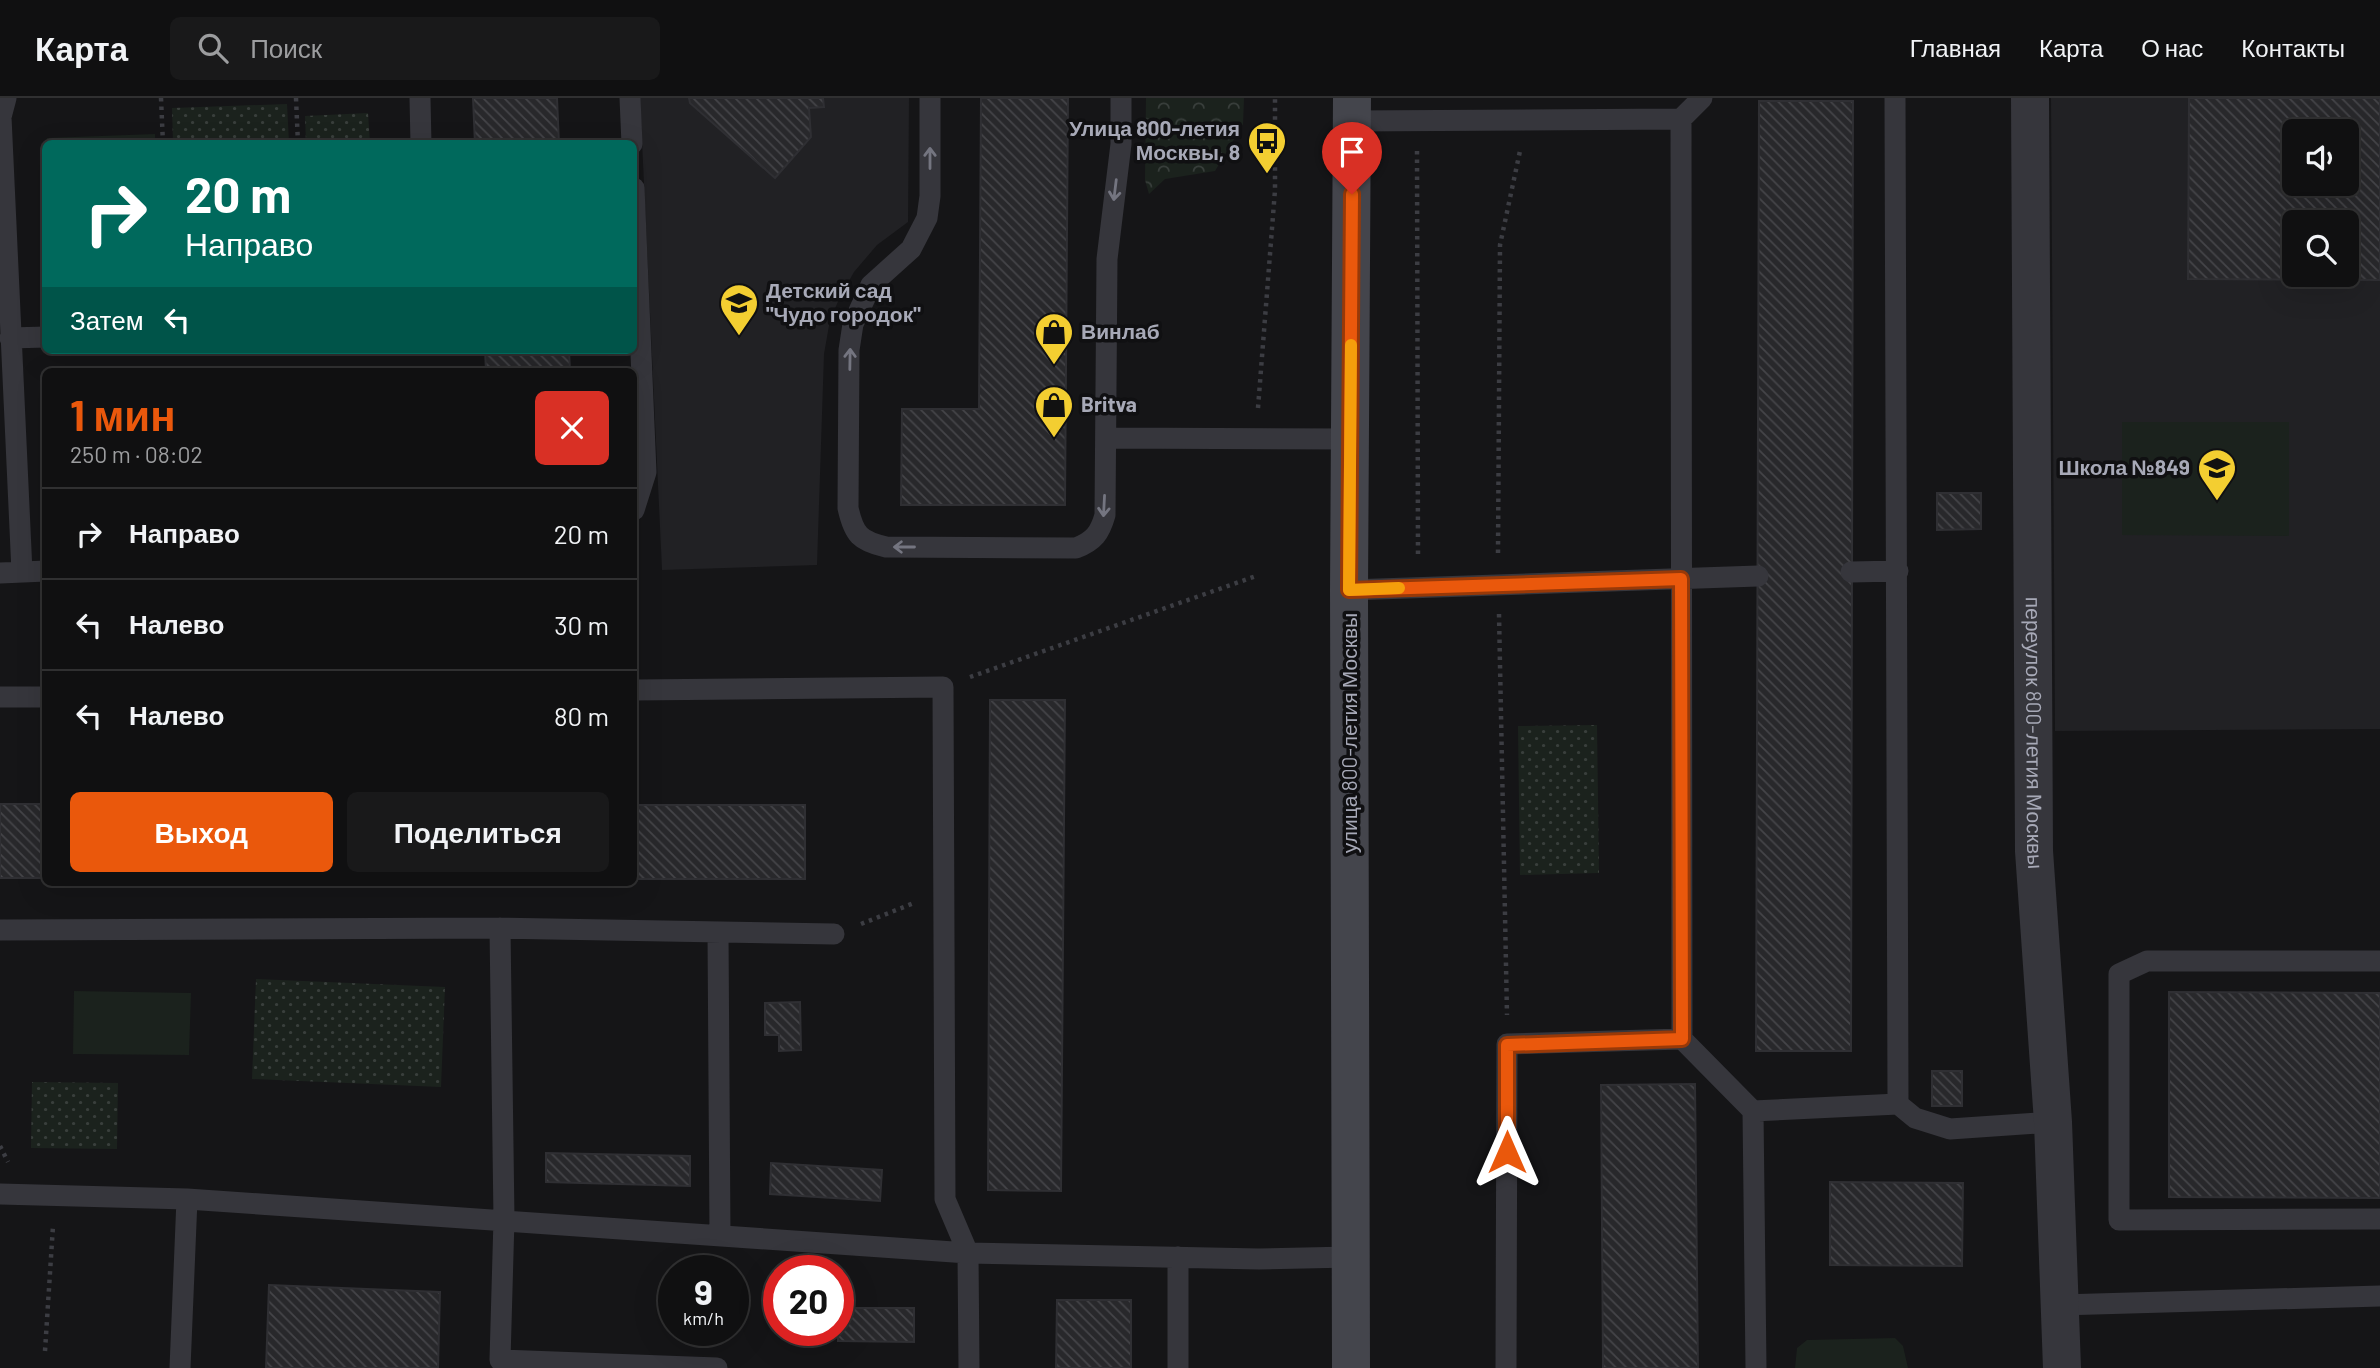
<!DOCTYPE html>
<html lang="ru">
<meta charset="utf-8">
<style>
:root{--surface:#101011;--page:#19191a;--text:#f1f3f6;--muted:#9c9d9f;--line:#303031;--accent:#ea580c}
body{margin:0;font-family:Barlow,sans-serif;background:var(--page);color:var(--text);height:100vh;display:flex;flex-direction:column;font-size:26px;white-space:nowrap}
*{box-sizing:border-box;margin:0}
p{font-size:23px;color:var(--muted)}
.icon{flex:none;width:38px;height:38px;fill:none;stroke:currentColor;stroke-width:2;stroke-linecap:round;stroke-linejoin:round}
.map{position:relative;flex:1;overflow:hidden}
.details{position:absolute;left:42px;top:270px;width:595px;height:518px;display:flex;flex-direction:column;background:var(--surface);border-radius:10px;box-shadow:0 7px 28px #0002,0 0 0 2px var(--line)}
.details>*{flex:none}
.top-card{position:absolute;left:42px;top:42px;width:595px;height:214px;border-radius:10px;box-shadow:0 7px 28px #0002,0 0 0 2px var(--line);background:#00695c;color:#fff;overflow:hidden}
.buttons{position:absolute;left:2282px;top:21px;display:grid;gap:14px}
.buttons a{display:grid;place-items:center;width:77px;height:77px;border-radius:10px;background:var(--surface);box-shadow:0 7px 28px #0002,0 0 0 2px var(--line);font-size:35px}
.speed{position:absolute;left:658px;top:1157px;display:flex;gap:14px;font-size:35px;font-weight:700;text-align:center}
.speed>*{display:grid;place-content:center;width:91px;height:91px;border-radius:50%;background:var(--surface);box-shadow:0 7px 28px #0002,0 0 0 2px var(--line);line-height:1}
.speed small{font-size:18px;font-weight:400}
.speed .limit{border:10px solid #d22;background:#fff;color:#111}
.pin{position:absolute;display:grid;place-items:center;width:60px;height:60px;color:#fff;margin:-72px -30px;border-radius:50% 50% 50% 0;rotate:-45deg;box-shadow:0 0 7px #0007}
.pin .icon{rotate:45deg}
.me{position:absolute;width:77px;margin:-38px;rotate:0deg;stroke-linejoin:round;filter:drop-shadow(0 0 5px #0008)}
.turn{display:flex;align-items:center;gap:24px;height:147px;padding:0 28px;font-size:32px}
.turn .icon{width:91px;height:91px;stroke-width:2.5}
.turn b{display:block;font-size:49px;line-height:60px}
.then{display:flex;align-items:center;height:66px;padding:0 28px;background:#0003;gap:14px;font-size:26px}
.round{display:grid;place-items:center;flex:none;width:74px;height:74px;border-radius:10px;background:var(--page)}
.headline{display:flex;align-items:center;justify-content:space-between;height:119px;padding:0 28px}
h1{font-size:42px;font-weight:700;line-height:52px;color:var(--accent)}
.cta{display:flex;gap:14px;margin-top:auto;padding:14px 28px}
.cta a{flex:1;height:80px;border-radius:10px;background:var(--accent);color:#fff;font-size:28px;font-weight:700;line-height:80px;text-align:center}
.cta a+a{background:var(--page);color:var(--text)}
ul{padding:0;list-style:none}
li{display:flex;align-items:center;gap:21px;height:91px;padding:0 28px;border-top:2px solid var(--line)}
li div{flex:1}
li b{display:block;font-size:26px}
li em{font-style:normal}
header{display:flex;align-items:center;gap:42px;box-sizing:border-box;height:98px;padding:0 35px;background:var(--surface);border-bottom:2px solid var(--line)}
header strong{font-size:33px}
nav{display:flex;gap:38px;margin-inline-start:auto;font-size:24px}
.search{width:490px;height:63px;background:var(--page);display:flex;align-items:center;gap:18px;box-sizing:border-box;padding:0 24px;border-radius:10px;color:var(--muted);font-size:26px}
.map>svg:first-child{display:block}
</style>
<header>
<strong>Карта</strong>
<div class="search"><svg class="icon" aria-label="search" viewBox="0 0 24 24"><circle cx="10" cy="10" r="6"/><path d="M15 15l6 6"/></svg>Поиск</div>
<nav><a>Главная</a><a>Карта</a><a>О нас</a><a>Контакты</a></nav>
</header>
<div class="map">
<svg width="2380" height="1270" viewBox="0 0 2380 1270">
<defs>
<pattern id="grass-dots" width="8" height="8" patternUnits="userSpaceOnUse" patternTransform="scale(1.75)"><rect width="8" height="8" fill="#1b221d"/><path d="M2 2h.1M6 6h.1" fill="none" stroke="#393f3c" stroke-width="1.8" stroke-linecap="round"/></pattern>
<pattern id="forest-crowns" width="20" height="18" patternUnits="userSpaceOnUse" patternTransform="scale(1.75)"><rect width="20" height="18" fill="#1b221d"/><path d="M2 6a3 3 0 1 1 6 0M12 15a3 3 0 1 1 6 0" fill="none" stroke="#393f3c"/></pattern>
<pattern id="building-back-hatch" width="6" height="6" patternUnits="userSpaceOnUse" patternTransform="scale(1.75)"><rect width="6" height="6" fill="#28282b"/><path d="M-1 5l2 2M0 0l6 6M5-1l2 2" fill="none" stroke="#444448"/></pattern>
</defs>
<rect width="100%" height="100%" fill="#151517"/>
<path fill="#212124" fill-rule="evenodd" d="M640 0H909L908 124 877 147 854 174 840 199 830 222 824 256 817 467 662 472Z
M2051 0H2380V631L2055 633ZM2294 33H2347V86H2294ZM2294 124H2347V177H2294Z"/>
<path fill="url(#grass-dots)" d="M287 6 289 45H173L172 10Z
M368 15 370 45H306L305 18Z
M1597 627 1599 775 1520 777 1518 628Z
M256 881 445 889 441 989 252 981Z
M32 984 118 985 117 1051 31 1050Z"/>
<path fill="url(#forest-crowns)" d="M1146 0H1244L1243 26 1215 73 1165 81 1149 96 1145 82Z"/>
<path fill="#1b221d" d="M155 36V45H47V40Z
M2122 324H2289V438L2122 437Z
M74 893 191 895 189 957 73 956Z
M1895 1240 1903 1248 1908 1270H1795L1797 1250 1807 1242Z"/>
<path fill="url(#building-back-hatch)" stroke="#2f2f33" stroke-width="2" fill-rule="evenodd" d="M473 0H557L559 46H475Z
M689 0H823L824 9 809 10 811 39 775 80 690 5Z
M981 0H1068L1065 407H901L902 311H979Z
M2189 0H2380V182L2188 181ZM2294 33H2347V86H2294ZM2294 124H2347V177H2294Z
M1759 3H1853L1851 953H1756Z
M485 252H569L570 273H486Z
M1937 395H1981V431L1937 432Z
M990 602H1065L1061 1093 988 1092Z
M0 706H46V780H0Z
M634 707H805V781H634Z
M2169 894 2380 895V1100L2169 1099Z
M800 904 801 952 779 953V937H765V905Z
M1932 973H1962V1008H1932Z
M1695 986 1698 1270H1603L1601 987Z
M546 1055 690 1058V1088L546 1084Z
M771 1065 882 1072 880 1103 770 1096Z
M1830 1084 1963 1085 1962 1168 1830 1167Z
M269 1187 440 1194 438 1270H266Z
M1057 1202H1131V1270H1056Z
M838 1210H914V1244L838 1243Z"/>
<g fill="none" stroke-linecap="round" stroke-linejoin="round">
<path stroke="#3c3d43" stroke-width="4.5" stroke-dasharray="3.5 5" stroke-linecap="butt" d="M161 0 163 46
M296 0 298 46
M1417 53 1418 458
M1258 310 1275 92V0
M1498 455 1500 147 1520 53
M1499 516 1507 917
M970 579 1256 478
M861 826 914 805
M0 1048 8 1064
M45 1253 53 1128"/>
<path stroke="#36363c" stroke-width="21" d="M6 0 1 19 22 474
M420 0 421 46
M630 0 632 46
M930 0V98L927 120 911 151 871 187 853 226 849 252 848 410C854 437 860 443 886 449L1076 450C1094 443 1100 435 1105 417L1107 161 1121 46V0
M1702 0 1681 21 1682 941 1753 1013
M1895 0 1898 1006 1915 1020 1950 1031 2053 1024
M1352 23 1681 21
M634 90 646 374 634 412
M10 240 46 239
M1106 340 1350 341
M1851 474 1898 473
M0 475 46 473
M1349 492 1758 478
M634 592 943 589 945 1101 968 1155 969 1270
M0 599H46
M500 830 504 1121 500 1262 717 1270
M0 832 500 830 834 836
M718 834 720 1137
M2380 863H2147L2119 876V1122L2380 1121
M0 1096 187 1101 968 1155 1259 1161 1350 1159
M2060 1207 2380 1198
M180 1270 187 1101
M1178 1270V1159
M1506 1270 1507 946 1682 941
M1756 1270 1753 1013 1898 1006"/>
<path stroke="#36363c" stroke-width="38" id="s1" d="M2030 0 2034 753 2053 1024 2062 1270"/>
<path stroke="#44454c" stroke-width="38" d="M1351 1270 1349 492 1352 0"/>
</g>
<defs><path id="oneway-shaft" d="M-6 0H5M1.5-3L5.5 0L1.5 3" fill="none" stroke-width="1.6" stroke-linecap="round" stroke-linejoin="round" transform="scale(1.75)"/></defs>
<g stroke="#747580">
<use href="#oneway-shaft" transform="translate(930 60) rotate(-90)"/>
<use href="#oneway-shaft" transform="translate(1115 92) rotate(97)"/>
<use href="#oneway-shaft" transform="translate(850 261) rotate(-89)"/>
<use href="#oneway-shaft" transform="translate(1104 408) rotate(93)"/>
<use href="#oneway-shaft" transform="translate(904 449) rotate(-180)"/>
</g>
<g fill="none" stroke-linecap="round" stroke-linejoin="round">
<defs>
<path id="route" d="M1352 96 1349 492 1681 481 1682 941 1507 947V1054"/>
</defs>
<use href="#route" stroke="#983908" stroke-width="18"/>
<use href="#route" stroke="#ea580c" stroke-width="12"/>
<path stroke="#f59e0b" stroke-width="12" d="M1351 247 1349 492 1399 490"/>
</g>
<defs>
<symbol id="bus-pin" viewBox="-11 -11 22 30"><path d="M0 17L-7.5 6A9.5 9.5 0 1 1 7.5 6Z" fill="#f3ce31" stroke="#101012"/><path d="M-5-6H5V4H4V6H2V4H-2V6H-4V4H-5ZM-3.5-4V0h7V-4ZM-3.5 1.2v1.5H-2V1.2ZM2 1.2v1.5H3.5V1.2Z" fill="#111"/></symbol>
<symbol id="school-pin" viewBox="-11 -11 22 30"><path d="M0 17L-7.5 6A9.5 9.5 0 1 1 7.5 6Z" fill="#f3ce31" stroke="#101012"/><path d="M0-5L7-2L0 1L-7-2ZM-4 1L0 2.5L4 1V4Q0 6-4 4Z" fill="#111"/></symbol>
<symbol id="shop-pin" viewBox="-11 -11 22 30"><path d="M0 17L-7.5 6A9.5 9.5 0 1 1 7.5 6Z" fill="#f3ce31" stroke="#101012"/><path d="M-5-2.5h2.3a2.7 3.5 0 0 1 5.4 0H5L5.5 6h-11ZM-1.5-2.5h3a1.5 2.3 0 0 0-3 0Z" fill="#111"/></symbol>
</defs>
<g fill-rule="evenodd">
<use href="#bus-pin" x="1245" y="21" width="44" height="60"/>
<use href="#school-pin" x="717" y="183" width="44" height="60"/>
<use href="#shop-pin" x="1032" y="212" width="44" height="60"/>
<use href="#shop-pin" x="1032" y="285" width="44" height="60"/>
<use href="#school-pin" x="2195" y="348" width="44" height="60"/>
</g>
<g text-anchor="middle" stroke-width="7" stroke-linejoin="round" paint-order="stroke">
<g font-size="21" font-weight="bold" fill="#a7a9b7" stroke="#101012" text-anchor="start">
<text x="1240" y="38" text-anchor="end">Улица 800-летия<tspan x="1240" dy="24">Москвы, 8</tspan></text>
<text x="766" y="200">Детский сад<tspan x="766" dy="24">"Чудо городок"</tspan></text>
<text x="1081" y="241">Винлаб</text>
<text x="1081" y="314">Britva</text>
<text x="2190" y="377" text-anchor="end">Школа №849</text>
</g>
<g font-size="21" fill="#a7a9b7" stroke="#101012">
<text transform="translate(1350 635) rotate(-90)" y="7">улица 800-летия Москвы</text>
<text dy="7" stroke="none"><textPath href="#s1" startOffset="635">переулок 800-летия Москвы</textPath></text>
</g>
</g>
</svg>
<div class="buttons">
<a><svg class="icon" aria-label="sound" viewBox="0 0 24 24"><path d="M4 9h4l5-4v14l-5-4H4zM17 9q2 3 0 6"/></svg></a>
<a><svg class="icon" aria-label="search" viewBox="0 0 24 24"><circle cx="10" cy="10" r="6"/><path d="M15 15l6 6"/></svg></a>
</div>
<div class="speed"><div>9<small>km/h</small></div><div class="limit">20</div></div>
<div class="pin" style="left:1352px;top:96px;background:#d93025"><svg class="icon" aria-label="arrive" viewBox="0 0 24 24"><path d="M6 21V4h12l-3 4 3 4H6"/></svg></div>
<svg class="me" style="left:1507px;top:1054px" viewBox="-20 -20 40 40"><path d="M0-17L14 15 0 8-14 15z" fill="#ea580c" stroke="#fff" stroke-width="4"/></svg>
<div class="top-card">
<div class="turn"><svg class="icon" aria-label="right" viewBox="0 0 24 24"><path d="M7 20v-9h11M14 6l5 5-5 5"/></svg><div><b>20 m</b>Направо</div></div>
<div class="then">Затем<svg class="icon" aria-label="left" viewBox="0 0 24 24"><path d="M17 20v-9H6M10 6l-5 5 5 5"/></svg></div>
</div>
<section class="details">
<div class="headline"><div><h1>1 мин</h1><p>250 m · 08:02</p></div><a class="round" style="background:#d93025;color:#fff"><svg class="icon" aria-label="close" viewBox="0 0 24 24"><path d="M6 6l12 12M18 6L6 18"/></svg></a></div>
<ul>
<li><svg class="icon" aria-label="right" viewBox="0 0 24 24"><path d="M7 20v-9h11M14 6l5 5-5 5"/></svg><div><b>Направо</b></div><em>20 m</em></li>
<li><svg class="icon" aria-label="left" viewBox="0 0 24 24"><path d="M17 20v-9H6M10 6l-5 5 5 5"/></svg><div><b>Налево</b></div><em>30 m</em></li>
<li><svg class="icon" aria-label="left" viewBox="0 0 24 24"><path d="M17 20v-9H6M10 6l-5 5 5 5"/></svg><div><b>Налево</b></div><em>80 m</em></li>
</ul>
<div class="cta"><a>Выход</a><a>Поделиться</a></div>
</section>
</div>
